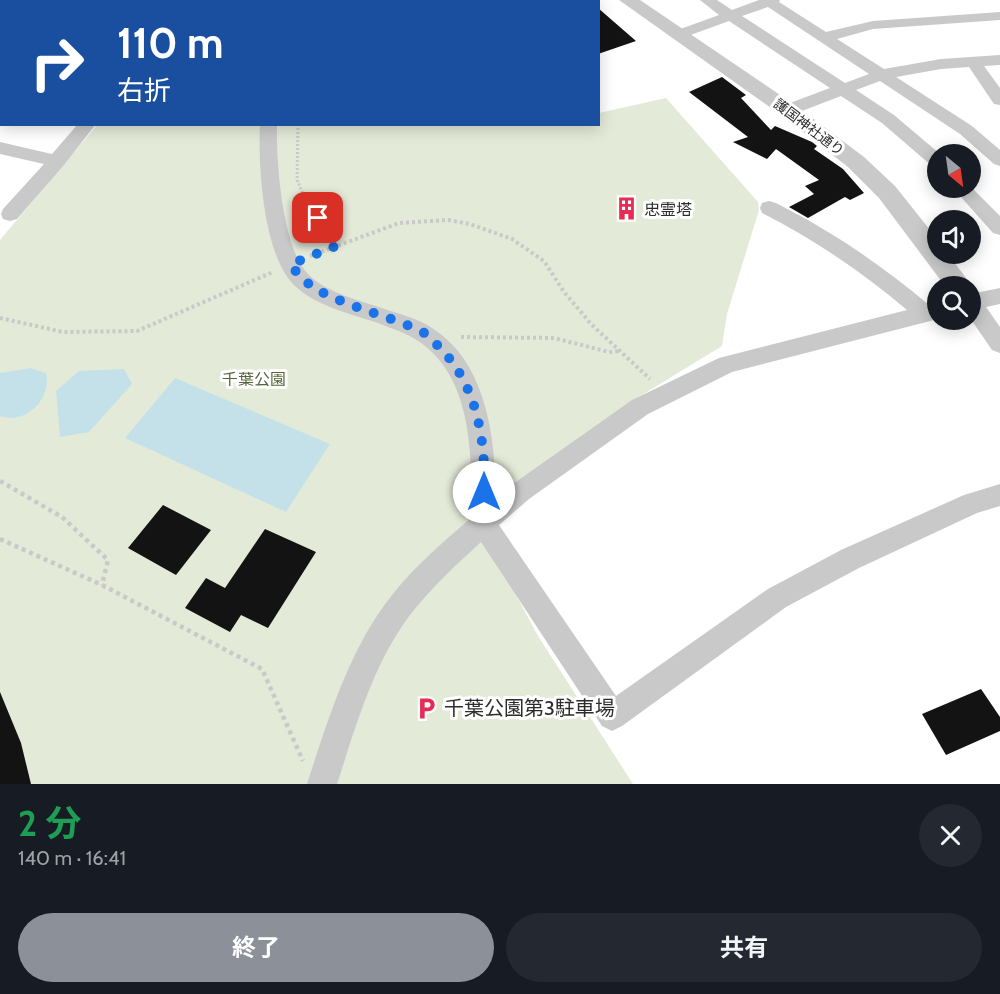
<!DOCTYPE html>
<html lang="ja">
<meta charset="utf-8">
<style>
:root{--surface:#171b24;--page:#242831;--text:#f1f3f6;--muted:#9ea1a6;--accent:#8c9099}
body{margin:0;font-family:Cabin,"Noto Sans JP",sans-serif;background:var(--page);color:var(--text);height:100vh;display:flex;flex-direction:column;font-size:22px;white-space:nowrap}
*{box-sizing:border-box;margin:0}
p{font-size:20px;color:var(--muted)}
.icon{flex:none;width:33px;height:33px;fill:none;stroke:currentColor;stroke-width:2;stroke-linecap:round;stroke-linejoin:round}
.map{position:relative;height:784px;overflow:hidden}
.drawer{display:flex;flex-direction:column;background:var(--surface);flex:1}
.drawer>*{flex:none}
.guide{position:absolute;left:0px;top:0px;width:600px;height:126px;box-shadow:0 3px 15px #0003;background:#1a4fa0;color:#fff;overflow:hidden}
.needle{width:39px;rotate:151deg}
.tools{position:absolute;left:927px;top:144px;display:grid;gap:12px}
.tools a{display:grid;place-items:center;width:54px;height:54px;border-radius:50%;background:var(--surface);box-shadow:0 3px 15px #0003;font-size:30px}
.pin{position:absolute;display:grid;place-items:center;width:51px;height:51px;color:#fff;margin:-26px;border-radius:12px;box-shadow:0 3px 9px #0006}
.me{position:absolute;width:66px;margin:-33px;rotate:0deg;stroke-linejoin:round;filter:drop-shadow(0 0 4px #0008)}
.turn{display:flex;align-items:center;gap:21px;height:126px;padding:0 18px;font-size:27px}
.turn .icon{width:78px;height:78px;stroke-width:2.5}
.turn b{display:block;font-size:42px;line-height:51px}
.round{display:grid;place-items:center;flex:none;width:63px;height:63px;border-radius:32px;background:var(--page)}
.overview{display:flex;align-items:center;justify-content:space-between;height:102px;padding:0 18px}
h1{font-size:36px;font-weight:700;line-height:45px;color:#1e9e55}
.cta{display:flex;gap:12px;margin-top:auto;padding:12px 18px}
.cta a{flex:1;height:69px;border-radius:36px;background:var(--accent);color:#fff;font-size:24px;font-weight:700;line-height:69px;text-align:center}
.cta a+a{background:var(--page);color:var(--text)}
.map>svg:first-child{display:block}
</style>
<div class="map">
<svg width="1000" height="784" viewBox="0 0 1000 784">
<rect width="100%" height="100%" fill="#fff"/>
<path fill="#e4ead8" d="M666 98 758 202 759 210 727 314 722 346 624 406 473 514 538 636 633 784H0V240L97 125 598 124 599 113Z"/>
<path fill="#c4e1ea" d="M31 368 46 373C52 399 26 425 0 416V373Z
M124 369 132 384 89 432 60 437 56 391 79 371Z
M175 378 330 444 286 512 125 438Z"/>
<path fill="#131313" d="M598 8 636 41 598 54Z
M722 77 746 95 741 98 771 130 775 126 812 142 817 146 814 149 843 169 864 193 850 200 845 197 808 218 789 207 814 194 805 186 819 180 776 149 767 159 733 142 748 137 689 92Z
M163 505 211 530 176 575 128 548Z
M265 529 316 552 268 628 241 615 230 632 185 608 206 578 225 588Z
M981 689 1000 717V731L946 755 922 714Z
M0 692 21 743 31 784H0Z"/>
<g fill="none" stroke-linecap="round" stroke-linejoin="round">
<path stroke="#c9c9c9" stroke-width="3" stroke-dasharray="2 2" stroke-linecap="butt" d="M470 2 474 0
M298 124 297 180 306 200"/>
<path stroke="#c9c9c9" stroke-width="4" stroke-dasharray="3 3" stroke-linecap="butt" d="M305 198 336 246
M310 256 399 223 448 220 470 224 512 239 544 261 564 292 592 325 650 379
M0 318 63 332 137 331 273 272
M461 337 554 338 609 352 620 351"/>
<path stroke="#c9c9c9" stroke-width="4.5" stroke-dasharray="4 4" stroke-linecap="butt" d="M0 481 62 517 108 560 102 585
M0 539 102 585 262 669 303 761"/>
<path fill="#c9c9c9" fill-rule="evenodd" d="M73 0H79V2H72Z
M192 0H198V2H191Z"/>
<path fill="#c9c9c9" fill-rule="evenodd" d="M21 0H37L38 2H22Z
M325 0H339L324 2Z
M700 0H717L732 10 759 0H780L779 2 826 32 873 21 1000 12V20L873 29 837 39 884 69 941 59 1000 55V65L984 66 1000 88V105L994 104 969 67 941 69 896 77 972 126 1000 150V166L994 164 960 134 880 81 856 90 894 115 940 154H938V168L932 166 882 123 841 96 794 114H782L780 110 782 106 830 88 729 21 685 37H675L672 34 675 31 719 15ZM768 7 869 74 845 83 742 16Z
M2 67V77L0 78V68Z
M78 124H96L64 165 17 219 10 221 3 219 1 214 3 209 44 164 0 154V142L52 154Z
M260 124H277C276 160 282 248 308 274 325 292 358 300 382 308 399 314 417 318 432 328 487 363 495 438 496 496L632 400 719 358 907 310C862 272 815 240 762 213L760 208 762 203 769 201 776 203C833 232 880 264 929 305L938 303V319L732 372 648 414 529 499 499 525 616 696 768 589 841 550 964 495 1000 484V506L977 513 859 568 786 607 622 726 612 731 602 726 481 542C456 565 431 588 410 615 373 664 356 726 337 784H307C328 720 349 649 392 595 415 566 443 542 471 518 472 458 474 375 415 339 404 332 390 328 378 323 351 314 316 306 295 286 263 256 258 166 260 124Z
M970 186 1000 216V235L993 233 953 188H970Z
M1000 288V304L986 307 1000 327V353L992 350 970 318V294Z"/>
<path fill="#c9c9c9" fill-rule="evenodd" d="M619 0H640L795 105 864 157 895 186 938 240V254H948L972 286 970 289V286H945L879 198 848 167 781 115Z"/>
</g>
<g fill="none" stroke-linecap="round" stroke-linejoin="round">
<path stroke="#1a73e8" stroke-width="10" stroke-dasharray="0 18" d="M318 218 336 246 291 264C305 288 329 296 354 306 377 315 405 322 426 334 431 337 435 343 439 347 477 384 486 441 484 492"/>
</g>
<defs>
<symbol id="building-bare" viewBox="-9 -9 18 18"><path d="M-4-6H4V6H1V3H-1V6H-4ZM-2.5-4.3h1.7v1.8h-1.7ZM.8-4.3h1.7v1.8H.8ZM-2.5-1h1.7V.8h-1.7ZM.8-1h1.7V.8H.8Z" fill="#e62b54" stroke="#fff" stroke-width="2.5" paint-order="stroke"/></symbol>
<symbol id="parking-bare" viewBox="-9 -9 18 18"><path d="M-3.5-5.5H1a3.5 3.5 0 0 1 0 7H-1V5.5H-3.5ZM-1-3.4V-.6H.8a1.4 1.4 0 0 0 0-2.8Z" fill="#e62b54" stroke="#fff" stroke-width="2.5" paint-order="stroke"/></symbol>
</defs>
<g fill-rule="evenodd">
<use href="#building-bare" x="610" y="192" width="33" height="33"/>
<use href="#parking-bare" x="410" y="692" width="33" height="33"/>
</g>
<g text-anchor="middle" stroke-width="6" stroke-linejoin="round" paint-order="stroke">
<g font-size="14" fill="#2c2c2c" stroke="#fff">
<text transform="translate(809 127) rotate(37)" y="5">護国神社通り</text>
</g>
<g font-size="16" fill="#2c2c2c" stroke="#fff" text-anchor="start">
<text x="644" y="215">忠霊塔</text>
</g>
<g font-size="16" fill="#556739" stroke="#fff">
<text x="254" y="385">千葉公園</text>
</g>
<g font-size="20" fill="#2c2c2c" stroke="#fff" text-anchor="start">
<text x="444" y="715">千葉公園第3駐車場</text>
</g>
</g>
</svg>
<div class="tools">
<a><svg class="needle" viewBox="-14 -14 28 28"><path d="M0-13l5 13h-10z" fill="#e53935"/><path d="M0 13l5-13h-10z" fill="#9ea1a6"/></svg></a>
<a><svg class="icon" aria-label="sound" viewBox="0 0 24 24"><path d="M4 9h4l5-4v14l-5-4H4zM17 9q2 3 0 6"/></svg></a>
<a><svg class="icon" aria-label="search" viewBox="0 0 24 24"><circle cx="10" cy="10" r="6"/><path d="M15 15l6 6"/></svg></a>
</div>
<div class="pin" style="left:318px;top:218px;background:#d93025"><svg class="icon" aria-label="arrive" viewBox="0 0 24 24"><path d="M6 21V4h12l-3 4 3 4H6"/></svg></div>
<svg class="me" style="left:484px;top:492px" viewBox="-20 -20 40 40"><circle r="19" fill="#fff"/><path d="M0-13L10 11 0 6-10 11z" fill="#1a73e8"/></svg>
<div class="guide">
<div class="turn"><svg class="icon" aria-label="right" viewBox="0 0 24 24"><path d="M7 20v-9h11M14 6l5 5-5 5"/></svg><div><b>110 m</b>右折</div></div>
</div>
</div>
<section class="drawer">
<div class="overview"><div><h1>2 分</h1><p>140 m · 16:41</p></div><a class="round"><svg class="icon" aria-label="close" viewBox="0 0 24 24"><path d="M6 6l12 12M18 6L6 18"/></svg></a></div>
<div class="cta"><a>終了</a><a>共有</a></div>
</section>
